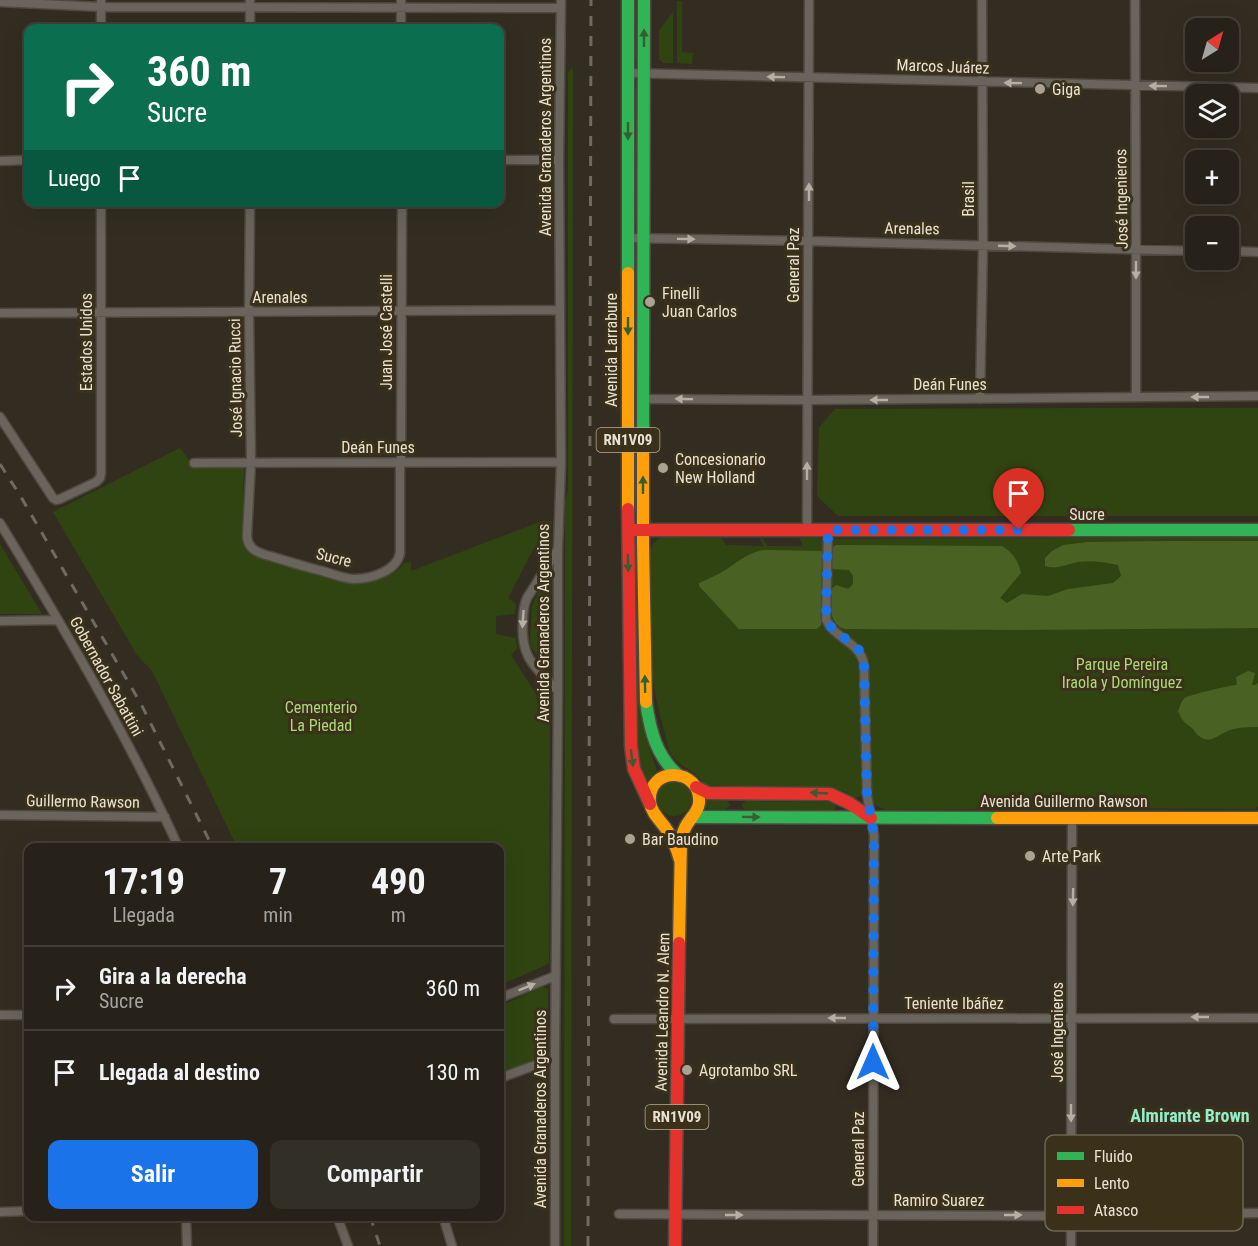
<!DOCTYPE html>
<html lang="es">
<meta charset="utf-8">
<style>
:root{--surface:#262219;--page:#322f26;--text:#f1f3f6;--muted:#a4a4a2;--line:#423f38;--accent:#1a73e8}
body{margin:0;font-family:"Roboto Condensed",sans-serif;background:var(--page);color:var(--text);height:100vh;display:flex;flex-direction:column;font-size:22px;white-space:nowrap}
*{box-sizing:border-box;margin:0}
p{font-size:20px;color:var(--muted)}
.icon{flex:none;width:33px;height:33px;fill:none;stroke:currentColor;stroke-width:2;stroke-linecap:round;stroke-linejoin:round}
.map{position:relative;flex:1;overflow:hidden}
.details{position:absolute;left:24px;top:843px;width:480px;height:378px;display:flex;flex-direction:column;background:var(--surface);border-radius:12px;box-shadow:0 6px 24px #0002,0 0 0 2px var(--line)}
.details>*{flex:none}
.hud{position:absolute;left:24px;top:24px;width:480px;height:183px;border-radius:12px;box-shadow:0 6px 24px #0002,0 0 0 2px var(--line);background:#0b6e4f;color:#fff;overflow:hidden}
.needle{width:39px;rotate:37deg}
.fabs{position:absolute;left:1185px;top:18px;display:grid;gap:12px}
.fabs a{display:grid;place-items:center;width:54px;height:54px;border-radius:12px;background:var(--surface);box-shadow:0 6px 24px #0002,0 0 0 2px var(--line);font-size:30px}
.pin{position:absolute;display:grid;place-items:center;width:51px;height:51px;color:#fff;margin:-62px -26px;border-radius:50% 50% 50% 0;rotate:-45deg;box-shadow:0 0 6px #0007}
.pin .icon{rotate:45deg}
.me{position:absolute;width:66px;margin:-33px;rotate:0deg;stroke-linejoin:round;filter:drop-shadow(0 0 4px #0008)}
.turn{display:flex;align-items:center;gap:21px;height:126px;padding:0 24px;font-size:27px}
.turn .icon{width:78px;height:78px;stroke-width:2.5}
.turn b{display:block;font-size:42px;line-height:51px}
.then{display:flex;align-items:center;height:57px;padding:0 24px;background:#0003;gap:12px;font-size:22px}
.eta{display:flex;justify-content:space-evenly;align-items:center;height:102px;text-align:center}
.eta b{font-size:36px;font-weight:700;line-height:42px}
.action{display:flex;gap:12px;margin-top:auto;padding:12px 24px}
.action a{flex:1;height:69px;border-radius:12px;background:var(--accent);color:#fff;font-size:24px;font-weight:700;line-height:69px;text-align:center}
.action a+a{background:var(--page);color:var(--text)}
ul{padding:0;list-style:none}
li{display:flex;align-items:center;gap:18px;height:84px;padding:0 24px;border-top:2px solid var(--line)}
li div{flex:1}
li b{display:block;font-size:22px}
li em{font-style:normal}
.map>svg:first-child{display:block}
</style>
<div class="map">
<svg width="1258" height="1246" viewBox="0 0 1258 1246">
<rect width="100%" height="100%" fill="#332d21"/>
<path fill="#304411" d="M634 0H637V60H634Z
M677 1H682V52L693 53 692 64 677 63Z
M673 12V63H663L659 59V30Z
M573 67 571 1246H564L565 501 568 491V72Z
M634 89H637V221L634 222Z
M634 250H637L636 507H633Z
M1108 408H1258V516H838L817 496 819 428 835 409Z
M180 448 193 465 240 466 244 469 242 535C243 544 247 550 254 555L343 582C361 585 393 580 404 563L411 562V571L542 521H552L551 530 546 543 534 548 508 598 516 604 515 614 496 616V634L516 638 517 649 511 655 538 697 545 693 550 702 549 963 544 966 500 985V848L237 847 152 671 137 655 53 512Z
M664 537 721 538 726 545 764 546 760 539H763L767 546H803L799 538H823L822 619 824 626 828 630H839L830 620 833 539 1258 537V806L1256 809 1080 808 892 810C882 810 874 807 871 797L868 660 864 650 845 634 860 663 863 792 861 796 854 799 843 791 832 789 705 785C702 781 699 777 695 774 683 764 676 765 669 750L656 699 653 679 650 554C651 545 655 539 664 537Z
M0 544 42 614H0Z
M635 544 637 545 646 737 654 763 657 770 647 781 641 768 637 750Z
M547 577H550V579L548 667 545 666 531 647 530 639 532 607 535 599Z
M657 799a17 17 0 1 1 34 0a17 17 0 1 1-34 0Z
M706 801H727L730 805 726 809H708L704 806Z
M746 801 832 802 836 806 835 809 832 811 746 809 743 808 742 805 743 803Z
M542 987 547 989 548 991V1050L547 1053 541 1058 500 1073V1006Z"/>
<path fill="#496224" d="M1170 541H1258V628L1018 630 845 629C828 624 831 604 831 589L836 585 848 589 853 584V576L849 570 833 569 830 564 833 547 836 545 1002 546C1013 553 1018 560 1021 573L1000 598 1007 603 1022 594 1048 596 1068 589 1113 583 1121 576 1118 565C1104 562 1092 560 1078 562 1067 564 1056 570 1045 566V558L1052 551 1063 545 1088 542Z
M765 550 822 551 821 625 817 629H739L699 586V583C709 579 721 573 730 567 740 560 752 551 765 550Z
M1248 671 1255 673 1252 685H1255L1258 683V727C1248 727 1240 727 1230 730 1219 734 1210 745 1199 736 1196 734 1195 731 1193 729 1184 721 1183 723 1178 711 1180 707 1181 701 1185 698 1188 695 1231 685 1237 685L1236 677Z"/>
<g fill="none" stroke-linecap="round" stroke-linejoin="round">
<defs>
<path id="street" d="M401 0V28
M1135 0 1136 249V397
M0 2 101 7 561 8
M101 28V0
M250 28V0
M627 73 1258 88
M500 160H559
M0 161 28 160
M250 202 249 312 251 462 247 535C247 545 253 551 263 554 283 560 302 566 322 571 333 574 344 579 354 579 371 579 397 571 400 553V462
M627 238 809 241 1196 251
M1228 251 1258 252
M0 313 560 310
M643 399 807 400 1258 396
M980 399 983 245 982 0
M0 417 53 498 56 500 60 499 96 482 100 478 101 473V202
M401 462 402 202
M194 463 561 462
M0 523C64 628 127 735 179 848
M807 530 809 0
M828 530 826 619C833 638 860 642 864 664L867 795 874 835 873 1246
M558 549 527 598C524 605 523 613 523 621 520 658 535 667 558 691
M0 621 58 620
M0 815 165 817
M500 998 555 976
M0 1015H28
M614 1019 1258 1018
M500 1078 555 1058
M0 1212 28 1211
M619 1214 1071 1216 1258 1213
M186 1216 187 1246
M337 1216 348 1246
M443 1216 452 1246
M555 1246V1058L558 691V549L561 462 559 160 561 0
M1071 1246 1072 818"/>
<path id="fast" d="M628 0V273
M643 452 644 0
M1069 530H1258
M646 702C650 730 656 756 678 775
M692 817 997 818"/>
<path id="slow" d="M628 273V509
M643 452V543L646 702
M997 818H1258
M679 943 681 841C682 836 683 832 685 828 689 819 698 813 699 803 702 767 647 765 650 802 651 813 661 821 667 830 673 839 677 849 680 860"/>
<path id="jam" d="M628 509 631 746 634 769 650 804
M635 530H1069
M696 787 708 793 830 794 849 803 871 818
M675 1246 679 943"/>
</defs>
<use href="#street" stroke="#4f4a3f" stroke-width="11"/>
<use href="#fast" stroke="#4f4a3f" stroke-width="15"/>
<use href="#slow" stroke="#4f4a3f" stroke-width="15"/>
<use href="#jam" stroke="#4f4a3f" stroke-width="15"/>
<use href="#street" stroke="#6a655c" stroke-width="8"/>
<use href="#fast" stroke="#30b455" stroke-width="12"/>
<use href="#slow" stroke="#ff9f0a" stroke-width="12"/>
<use href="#jam" stroke="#e5322d" stroke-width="12"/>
<path stroke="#6f6b62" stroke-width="3" stroke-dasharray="10 10" stroke-linecap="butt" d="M0 464 21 497 141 704 213 848
M370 1216 380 1246
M588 1246 591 0"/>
</g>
<defs><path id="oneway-solid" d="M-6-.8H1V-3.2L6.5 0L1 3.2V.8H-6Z" transform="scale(1.5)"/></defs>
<g fill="#375e2e">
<use href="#oneway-solid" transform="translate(644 38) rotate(-90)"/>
<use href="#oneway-solid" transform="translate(628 131) rotate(90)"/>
<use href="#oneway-solid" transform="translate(628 326) rotate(90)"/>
<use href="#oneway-solid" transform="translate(643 485) rotate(-90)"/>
<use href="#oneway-solid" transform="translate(628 563) rotate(89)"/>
<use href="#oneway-solid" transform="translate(645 684) rotate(-91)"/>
<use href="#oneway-solid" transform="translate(632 758) rotate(82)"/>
<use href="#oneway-solid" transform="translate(819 793) rotate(-177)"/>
<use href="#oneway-solid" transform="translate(751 817) rotate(1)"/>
</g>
<g fill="#b6b0a4">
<use href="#oneway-solid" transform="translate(776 77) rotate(-179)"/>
<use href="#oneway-solid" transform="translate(1013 83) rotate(-179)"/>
<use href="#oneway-solid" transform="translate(1158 86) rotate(-179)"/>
<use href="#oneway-solid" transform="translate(809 192) rotate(-90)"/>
<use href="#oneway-solid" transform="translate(686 239) rotate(1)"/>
<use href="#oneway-solid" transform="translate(1007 246) rotate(2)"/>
<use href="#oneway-solid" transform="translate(1136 270) rotate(90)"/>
<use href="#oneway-solid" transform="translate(1200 397) rotate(180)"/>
<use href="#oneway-solid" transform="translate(684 399) rotate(-179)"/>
<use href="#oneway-solid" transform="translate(879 400) rotate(180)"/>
<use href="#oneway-solid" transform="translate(807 471) rotate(-90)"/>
<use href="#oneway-solid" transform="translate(523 619) rotate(94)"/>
<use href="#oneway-solid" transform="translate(1073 897) rotate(91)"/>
<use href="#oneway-solid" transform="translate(527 987) rotate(-22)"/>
<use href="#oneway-solid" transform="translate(1200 1017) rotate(-180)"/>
<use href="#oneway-solid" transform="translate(837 1018) rotate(180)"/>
<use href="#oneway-solid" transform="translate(1071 1113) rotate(90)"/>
<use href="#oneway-solid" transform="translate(734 1215)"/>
<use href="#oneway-solid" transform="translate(1013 1215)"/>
</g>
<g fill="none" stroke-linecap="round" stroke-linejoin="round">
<path stroke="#1a73e8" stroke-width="10" stroke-dasharray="0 18" d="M873 1062 874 835 867 795 864 664 862 655 859 650 830 626 826 619 828 530H1019"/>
</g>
<g fill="#a9a395" stroke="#3b3019" stroke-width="2">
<circle cx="1040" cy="89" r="6"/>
<circle cx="650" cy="302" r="6"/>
<circle cx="663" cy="468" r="6"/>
<circle cx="630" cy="839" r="6"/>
<circle cx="1030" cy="856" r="6"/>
<circle cx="687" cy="1070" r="6"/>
</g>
<g text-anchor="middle" stroke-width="6" stroke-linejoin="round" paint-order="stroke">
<g fill="#3b3019" stroke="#b5ad9c" stroke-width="1.5">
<rect x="596.5" y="428" width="63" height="24" rx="4.5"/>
<rect x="645.5" y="1105" width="63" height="24" rx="4.5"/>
</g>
<g font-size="15" font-weight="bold" fill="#e9e2d4">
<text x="628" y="445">RN1V09</text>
<text x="677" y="1122">RN1V09</text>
</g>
<g font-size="16" fill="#e9e2d4" stroke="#3b3019">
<text transform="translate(943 66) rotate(2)" y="6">Marcos Juárez</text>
<text transform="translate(545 137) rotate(-90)" y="6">Avenida Granaderos Argentinos</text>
<text transform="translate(968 199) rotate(-90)" y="6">Brasil</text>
<text transform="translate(1121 199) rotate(-91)" y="6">José Ingenieros</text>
<text transform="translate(912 228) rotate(1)" y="6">Arenales</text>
<text transform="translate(793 265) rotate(-90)" y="6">General Paz</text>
<text x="280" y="303">Arenales</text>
<text transform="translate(386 332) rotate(-90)" y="6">Juan José Castelli</text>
<text transform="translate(86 342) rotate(-90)" y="6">Estados Unidos</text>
<text transform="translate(611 350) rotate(-90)" y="6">Avenida Larrabure</text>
<text transform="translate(235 378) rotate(-91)" y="6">José Ignacio Rucci</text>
<text x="950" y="390">Deán Funes</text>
<text x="378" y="453">Deán Funes</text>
<text x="1087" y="520">Sucre</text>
<text transform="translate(334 557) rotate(14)" y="6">Sucre</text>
<text transform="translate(543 623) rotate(-90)" y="6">Avenida Granaderos Argentinos</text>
<text transform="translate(107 676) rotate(61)" y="6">Gobernador Sabattini</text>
<text transform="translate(83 801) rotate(1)" y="6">Guillermo Rawson</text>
<text x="1064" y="807">Avenida Guillermo Rawson</text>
<text x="954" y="1009">Teniente Ibáñez</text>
<text transform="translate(662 1012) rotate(-89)" y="6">Avenida Leandro N. Alem</text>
<text transform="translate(1057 1032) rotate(-90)" y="6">José Ingenieros</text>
<text transform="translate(540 1109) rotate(-90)" y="6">Avenida Granaderos Argentinos</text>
<text transform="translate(858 1149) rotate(-90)" y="6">General Paz</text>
<text x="939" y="1206">Ramiro Suarez</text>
</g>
<g font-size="16" fill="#e9e2d4" stroke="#3b3019" text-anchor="start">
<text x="1052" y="95">Giga</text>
<text x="662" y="299">Finelli<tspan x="662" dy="18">Juan Carlos</tspan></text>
<text x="675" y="465">Concesionario<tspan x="675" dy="18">New Holland</tspan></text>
<text x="642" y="845">Bar Baudino</text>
<text x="1042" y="862">Arte Park</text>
<text x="699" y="1076">Agrotambo SRL</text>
</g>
<g font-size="16" fill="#add97a" stroke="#3b3019">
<text x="1122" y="670">Parque Pereira<tspan x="1122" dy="18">Iraola y Domínguez</tspan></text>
<text x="321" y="713">Cementerio<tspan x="321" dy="18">La Piedad</tspan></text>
</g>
<g font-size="18" font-weight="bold" fill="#93edcb" stroke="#3b3019">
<text x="1190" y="1122">Almirante Brown</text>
</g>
</g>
<rect x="1045" y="1135" width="198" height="96" rx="9" fill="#3b3019" stroke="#6f6551" stroke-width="1.5"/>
<rect x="1057" y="1152" width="27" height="8" fill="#30b455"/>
<rect x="1057" y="1179" width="27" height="8" fill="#ff9f0a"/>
<rect x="1057" y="1206" width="27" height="8" fill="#e5322d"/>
<g font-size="16" fill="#e9e2d4">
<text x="1094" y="1162">Fluido</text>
<text x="1094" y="1189">Lento</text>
<text x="1094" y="1216">Atasco</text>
</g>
</svg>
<div class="fabs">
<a><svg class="needle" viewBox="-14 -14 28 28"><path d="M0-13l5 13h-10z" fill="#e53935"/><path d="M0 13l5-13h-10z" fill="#a4a4a2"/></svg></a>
<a><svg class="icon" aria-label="layers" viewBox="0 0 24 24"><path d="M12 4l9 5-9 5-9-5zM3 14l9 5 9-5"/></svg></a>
<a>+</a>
<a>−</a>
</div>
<div class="pin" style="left:1019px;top:530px;background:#d93025"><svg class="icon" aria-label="arrive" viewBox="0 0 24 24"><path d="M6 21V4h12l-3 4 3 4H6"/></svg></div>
<svg class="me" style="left:873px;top:1062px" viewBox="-20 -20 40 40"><path d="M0-17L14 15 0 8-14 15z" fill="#1a73e8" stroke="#fff" stroke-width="4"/></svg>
<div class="hud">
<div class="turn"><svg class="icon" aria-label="right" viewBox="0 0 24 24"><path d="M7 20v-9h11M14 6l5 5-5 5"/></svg><div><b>360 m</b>Sucre</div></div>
<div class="then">Luego<svg class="icon" aria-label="arrive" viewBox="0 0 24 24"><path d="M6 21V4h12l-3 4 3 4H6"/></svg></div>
</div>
<section class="details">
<div class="eta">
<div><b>17:19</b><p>Llegada</p></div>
<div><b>7</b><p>min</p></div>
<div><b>490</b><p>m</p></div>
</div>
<ul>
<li><svg class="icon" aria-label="right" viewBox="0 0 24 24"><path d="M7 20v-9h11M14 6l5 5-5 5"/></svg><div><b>Gira a la derecha</b><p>Sucre</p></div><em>360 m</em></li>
<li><svg class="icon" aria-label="arrive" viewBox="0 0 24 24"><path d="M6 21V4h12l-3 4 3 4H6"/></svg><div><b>Llegada al destino</b></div><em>130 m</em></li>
</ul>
<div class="action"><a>Salir</a><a>Compartir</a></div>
</section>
</div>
